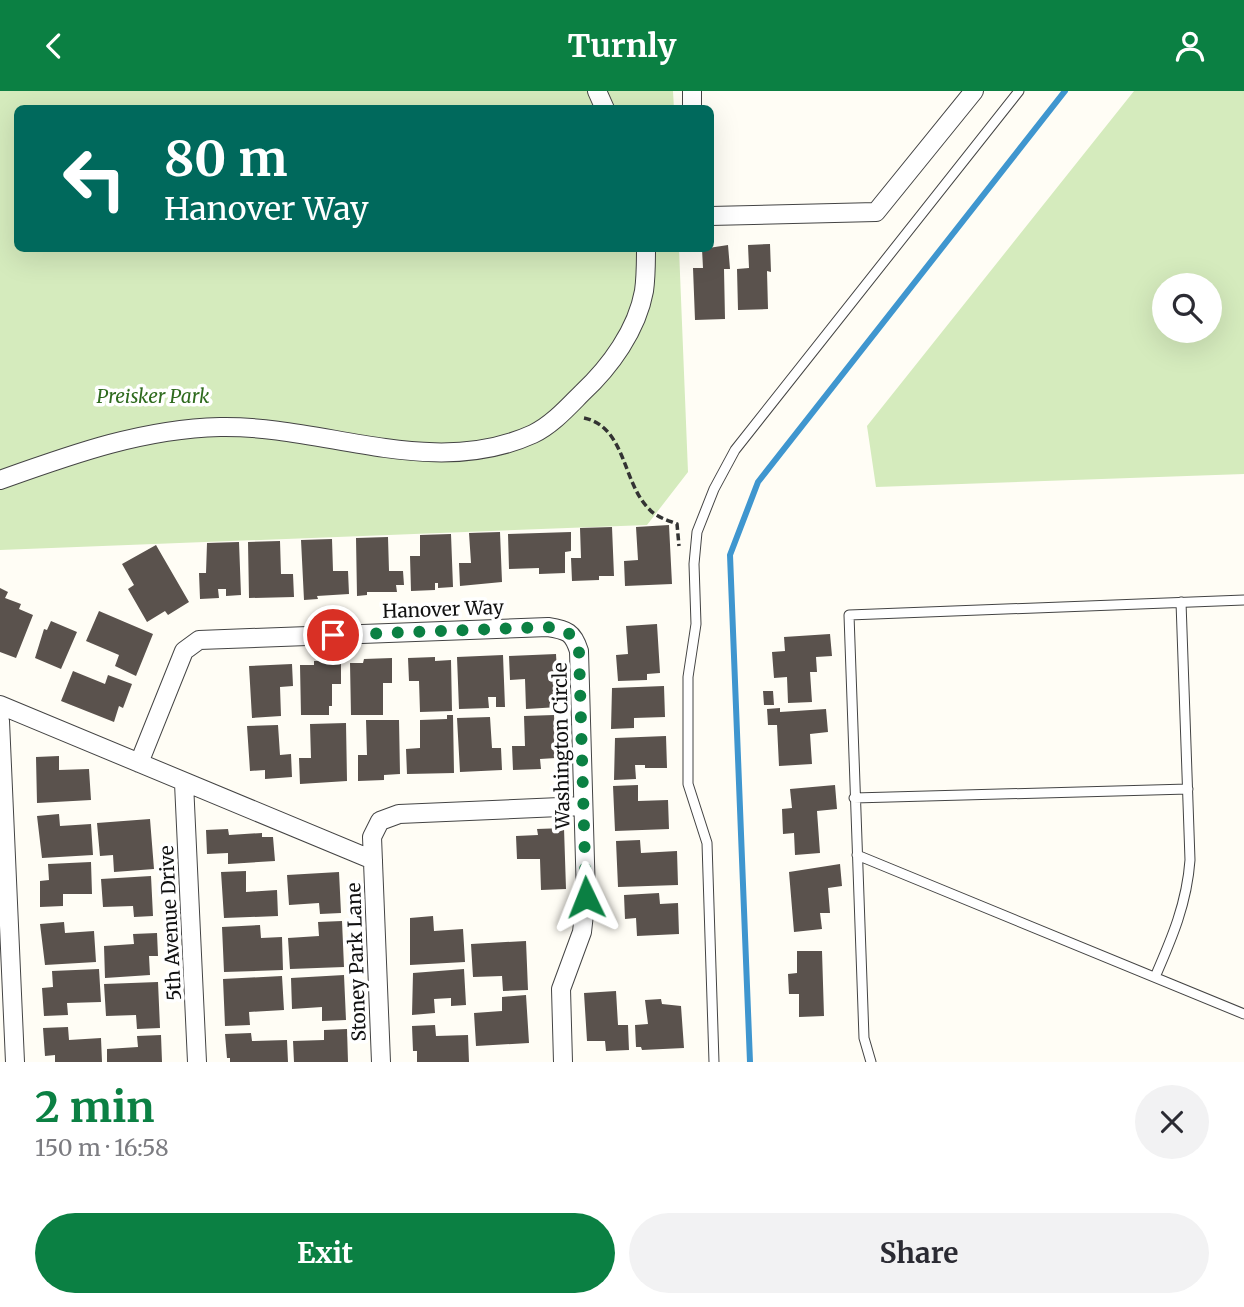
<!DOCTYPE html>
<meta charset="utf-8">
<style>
:root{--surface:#fff;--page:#f2f2f3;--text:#2b2b33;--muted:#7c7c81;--accent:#0b8043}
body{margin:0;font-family:Merriweather,serif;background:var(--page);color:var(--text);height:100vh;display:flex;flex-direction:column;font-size:26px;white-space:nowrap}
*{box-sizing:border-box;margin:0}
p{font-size:23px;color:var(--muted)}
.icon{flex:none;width:38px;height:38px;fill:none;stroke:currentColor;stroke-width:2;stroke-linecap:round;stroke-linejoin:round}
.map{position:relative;height:971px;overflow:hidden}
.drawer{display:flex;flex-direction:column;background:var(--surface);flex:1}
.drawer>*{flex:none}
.hud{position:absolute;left:14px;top:14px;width:700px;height:147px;border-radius:10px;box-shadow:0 7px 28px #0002;background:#00695c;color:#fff;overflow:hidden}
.tools{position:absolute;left:1152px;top:182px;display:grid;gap:14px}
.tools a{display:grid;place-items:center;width:70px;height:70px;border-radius:50%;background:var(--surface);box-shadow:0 7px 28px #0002;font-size:35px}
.pin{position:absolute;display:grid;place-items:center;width:60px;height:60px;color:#fff;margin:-30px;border:4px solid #fff;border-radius:50%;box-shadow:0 2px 7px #0007}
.me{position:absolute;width:77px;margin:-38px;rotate:358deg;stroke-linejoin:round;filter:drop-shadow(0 0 5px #0008)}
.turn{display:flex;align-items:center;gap:24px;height:147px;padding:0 35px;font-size:32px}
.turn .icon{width:91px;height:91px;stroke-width:2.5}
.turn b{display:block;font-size:49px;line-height:60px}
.round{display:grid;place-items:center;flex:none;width:74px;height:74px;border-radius:37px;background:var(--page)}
.headline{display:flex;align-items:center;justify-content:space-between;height:119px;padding:0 35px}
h1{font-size:42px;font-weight:700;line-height:52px;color:var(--accent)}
.primary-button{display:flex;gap:14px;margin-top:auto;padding:14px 35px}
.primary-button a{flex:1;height:80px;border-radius:42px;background:var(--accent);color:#fff;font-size:28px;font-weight:700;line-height:80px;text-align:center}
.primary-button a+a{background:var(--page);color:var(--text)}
header{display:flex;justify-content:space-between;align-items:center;height:91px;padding:0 35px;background:var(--accent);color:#fff;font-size:32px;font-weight:700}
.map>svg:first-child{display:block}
</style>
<header><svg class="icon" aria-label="back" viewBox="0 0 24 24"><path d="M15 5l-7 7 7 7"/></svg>Turnly<svg class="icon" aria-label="person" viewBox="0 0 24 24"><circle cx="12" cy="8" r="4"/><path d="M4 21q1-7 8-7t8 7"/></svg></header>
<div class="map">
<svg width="1244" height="971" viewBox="0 0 1244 971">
<rect width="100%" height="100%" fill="#fffdf5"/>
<path fill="#d5ebbd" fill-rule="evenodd" d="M0 0H673L674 18H18V158H679L688 381 647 434 0 459Z
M1134 0H1244V383L876 396 867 335ZM1164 194H1209V240H1164Z"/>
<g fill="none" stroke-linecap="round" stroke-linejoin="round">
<path stroke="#3f96cf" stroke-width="6" d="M750 971 730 464 758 391 1065 0"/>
</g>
<path fill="#5a524d" d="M770 153 771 181 767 180 768 218 738 219 737 178 749 177 748 154Z
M728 154 730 178H724L725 228 695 229 693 177H703L702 158Z
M669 434 672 493 625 495 624 470 638 469 636 436Z
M612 436 614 485H599V489L572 490 571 467H581L580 437Z
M500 441 502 491 460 495 459 472H471L469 442Z
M571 441V460L565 461V482L539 483V477L509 478 508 443Z
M451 443 453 496 438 497V492H435V499L411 500 410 465H420V444Z
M388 446 389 480H403L404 494H396L397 501H367V504L357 505 356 447Z
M332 448 333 480H348L349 503 317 505 318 508 304 509 301 449Z
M280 450 281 483H293L294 506 249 507 248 451Z
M239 451 241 504 226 505V498H218L219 507 200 508 199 482H206L207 452Z
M156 454 189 511 168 524 165 520 147 531 128 498 134 494 122 473Z
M0 497 8 501 5 507 21 513 19 518 33 524 16 567 0 561Z
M99 520 153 543 136 585 115 575 119 564 86 550Z
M51 530 77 541 61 578 35 567 44 538 47 539Z
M657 533 660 582 647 583V589L618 590 616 564 628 563 626 535Z
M830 543 832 565 816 566 817 581H810L812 611 788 612 787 586 774 587 772 561 785 560 784 546Z
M556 563 559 616 526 618 525 588 510 589 509 565Z
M503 564 505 616H496V606H488L489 617 459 618 457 566Z
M435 566V570L451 569 452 620 420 621 419 590H409L408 567Z
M392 567V592H383V624H351L350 572H363L364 568Z
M341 569V593H332V615H329V624H301L300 574H314V570Z
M292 573 293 595 280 596 281 625 252 627 249 575Z
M73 580 105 593 108 584 132 593 123 617 119 615 114 631 61 610Z
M664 595 665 626 634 627V637L611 638 612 597Z
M763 600H773L774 614H764Z
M780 617V621L826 618 828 641 810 643 812 673 779 675 777 634H768L767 618Z
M447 624H453L454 682 407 683 406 658 420 657V629L447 628Z
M554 624 556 667 540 668 541 678 513 679 512 655H525L524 625Z
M490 626 492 657H501L502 679 460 681 457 627Z
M366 629H399L400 683 384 684V689L358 690V664H367Z
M346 632 347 690 300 693 299 667H311L310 633Z
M278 634 280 664 291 663 292 686 265 688V679L250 680 247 635Z
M666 645 667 677H645V674H635L636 688 614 689 615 647Z
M59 665V679L89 678 91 709 37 712 36 666Z
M638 694V710L668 709 669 738 615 740 613 695Z
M835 694 837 718 817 720 820 762 795 764 794 742 783 743 782 718 792 717 790 698Z
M59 723 60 735 91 733 93 764 42 767 37 725Z
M150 728 154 778 114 781 113 764 100 765 97 732Z
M564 737 566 798 541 799 540 768H517L516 745 538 744 537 738Z
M228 738 229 744 262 742V746H273L275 770 228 773V762L207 763 206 739Z
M640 749 641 762 677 760 678 794 618 796 616 750Z
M91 771 92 803H63V815L40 816V790L49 789 48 773Z
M840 773 842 795 828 797 830 822H820L822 838 794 841 789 781Z
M246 780V801L277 799 278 825 224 827 221 781Z
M339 781 341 822 320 823 319 812 289 814 287 784Z
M151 785 153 825 134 826 133 815 103 816 101 788Z
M659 802 660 813 678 812 679 843 637 845 636 827 625 828 624 804Z
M433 825 434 840 463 838 465 871 410 874V827Z
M342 830 344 876 290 878 288 847 319 845 318 831Z
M64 831 65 842 94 840 96 871 45 874 40 833Z
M260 834 261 847 282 846 283 879 224 881 222 836Z
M157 842 158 865H149L150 884 105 887 104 855 134 853 133 843Z
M526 850 528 899 503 900 502 885 473 886 471 853Z
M797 860H822L824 925 799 926V903H789L788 883 797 882Z
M99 878 101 911 67 912 68 924 44 925 42 897 53 896 52 880Z
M464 878 466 914 451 915V907L434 908 435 922 412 924 413 882Z
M344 884 346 929 322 930V916L292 918 291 887Z
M282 885 284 919 249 921 250 934 225 935 223 888Z
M158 891 160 937 137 938 136 924 106 925 104 893Z
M616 900 618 934H628L629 959 606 960 605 950H587L584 902Z
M526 904 529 952 476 955 474 922 502 920V906Z
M661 908 662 913 681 915 684 957 642 959 641 956H636L635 934 648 933 645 909Z
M435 934 436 945 468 944 469 971H417V960H413L412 935Z
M68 936 69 949 101 947 102 971H55V964L45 965 43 937Z
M347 938 348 971H294L293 950 324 949V939Z
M251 942 252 950 287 949 288 971H230V967H227L225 943Z
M161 944 162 971H107V958L138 956 137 945Z"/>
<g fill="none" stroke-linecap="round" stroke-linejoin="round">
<defs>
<path id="lane" d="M854 707 1188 698
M857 764 1244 923
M1155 886C1172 847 1187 812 1190 769L1181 511
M714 971 707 752 688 693V586L696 533 694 473 697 441 714 398 735 359 1019 0
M871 971 864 947 849 524 1244 509"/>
<path id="street" d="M597 0 605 18
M692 0V18
M710 125 876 121 974 0
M0 389C73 363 142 338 220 336 325 334 432 389 533 343 552 334 568 316 582 302 610 276 637 239 644 200 646 186 646 171 646 158
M0 614 373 769
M0 630 15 971
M139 672 184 560 199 549 548 536C567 539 573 541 579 560L586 805 582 841 561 898 563 971
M184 692 197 971
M381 971 372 746 380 730 399 723 583 715"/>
</defs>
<use href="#lane" stroke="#444" stroke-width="11"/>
<use href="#street" stroke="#444" stroke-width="20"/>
<path stroke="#333" stroke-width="3.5" stroke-dasharray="7 3.5" stroke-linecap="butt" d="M584 327C626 336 622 391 649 418 656 426 667 429 677 433L679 455"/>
<use href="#lane" stroke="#fff" stroke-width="9"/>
<use href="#street" stroke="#fff" stroke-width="18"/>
</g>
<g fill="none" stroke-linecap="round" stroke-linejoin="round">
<path stroke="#0b8043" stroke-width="12" stroke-dasharray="0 21.6" d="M333 544 548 536C567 539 573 541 579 561L586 806"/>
</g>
<g text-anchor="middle" stroke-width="7" stroke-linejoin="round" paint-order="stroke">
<g font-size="19" font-style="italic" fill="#2f6b1f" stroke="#fff">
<text x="153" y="312">Preisker Park</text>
</g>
<g font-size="19" fill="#111" stroke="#fff">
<text transform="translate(443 518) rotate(-2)" y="7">Hanover Way</text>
<text transform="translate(561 655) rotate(-91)" y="7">Washington Circle</text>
<text transform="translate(170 832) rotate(-93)" y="7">5th Avenue Drive</text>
<text transform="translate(356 871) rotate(-92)" y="7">Stoney Park Lane</text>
</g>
</g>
</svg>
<div class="tools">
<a><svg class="icon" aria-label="search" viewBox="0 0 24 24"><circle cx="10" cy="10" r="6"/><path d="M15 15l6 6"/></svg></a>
</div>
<div class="pin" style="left:333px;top:544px;background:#d93025"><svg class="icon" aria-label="arrive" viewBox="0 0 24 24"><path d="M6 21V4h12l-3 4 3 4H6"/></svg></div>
<svg class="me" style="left:586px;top:806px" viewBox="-20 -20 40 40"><path d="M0-17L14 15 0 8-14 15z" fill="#0b8043" stroke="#fff" stroke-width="4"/></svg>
<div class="hud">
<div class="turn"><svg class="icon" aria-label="left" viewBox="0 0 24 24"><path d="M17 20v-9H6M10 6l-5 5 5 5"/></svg><div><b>80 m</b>Hanover Way</div></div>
</div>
</div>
<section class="drawer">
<div class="headline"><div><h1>2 min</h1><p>150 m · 16:58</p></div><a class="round"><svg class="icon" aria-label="close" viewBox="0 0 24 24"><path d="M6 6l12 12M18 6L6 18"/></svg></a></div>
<div class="primary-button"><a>Exit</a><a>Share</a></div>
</section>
